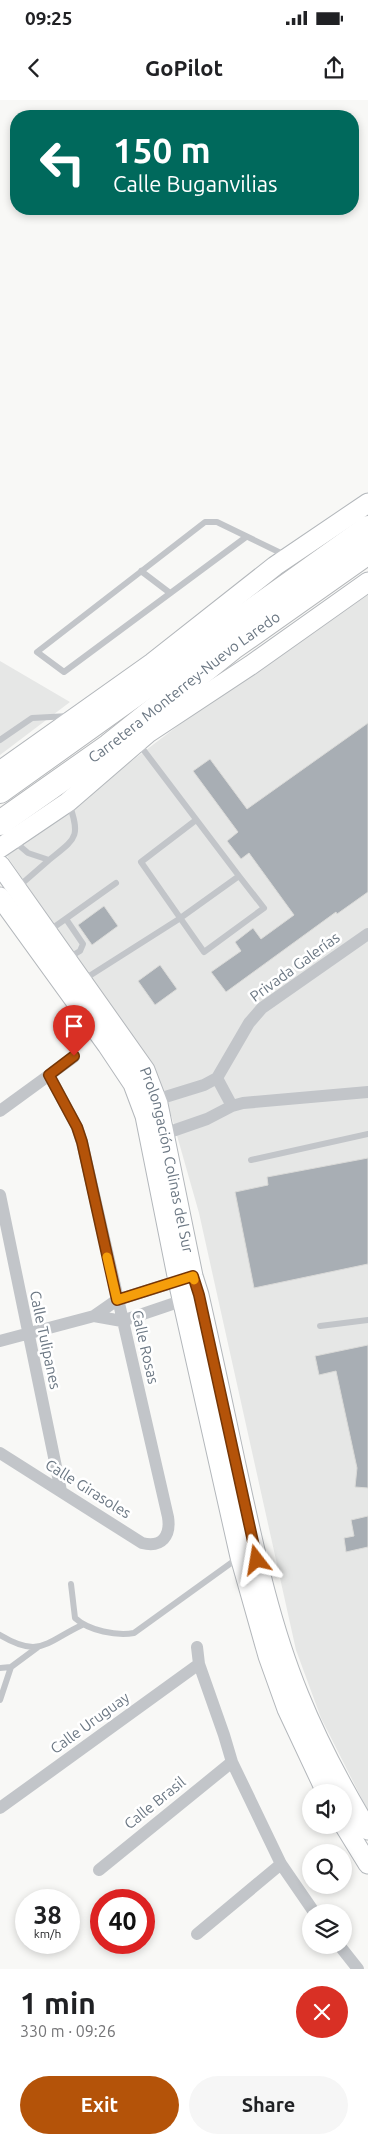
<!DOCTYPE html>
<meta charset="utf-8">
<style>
:root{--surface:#fff;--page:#f6f6f6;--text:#202124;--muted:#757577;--accent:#b45309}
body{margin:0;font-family:Ubuntu,sans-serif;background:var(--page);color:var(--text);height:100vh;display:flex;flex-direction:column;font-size:19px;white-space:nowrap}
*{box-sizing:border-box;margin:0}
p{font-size:16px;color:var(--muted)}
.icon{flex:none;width:28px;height:28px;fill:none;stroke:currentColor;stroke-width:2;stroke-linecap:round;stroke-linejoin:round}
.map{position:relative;height:1869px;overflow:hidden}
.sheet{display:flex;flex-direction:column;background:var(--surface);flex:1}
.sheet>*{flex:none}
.hud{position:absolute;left:10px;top:10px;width:349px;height:105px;border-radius:20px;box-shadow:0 2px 8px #0003;background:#00695c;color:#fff;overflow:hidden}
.controls{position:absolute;left:302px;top:1684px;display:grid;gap:10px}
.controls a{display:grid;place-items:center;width:50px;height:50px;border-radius:50%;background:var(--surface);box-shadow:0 2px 8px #0003;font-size:25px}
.speed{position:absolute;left:15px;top:1789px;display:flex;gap:10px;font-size:25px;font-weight:700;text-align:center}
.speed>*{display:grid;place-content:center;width:65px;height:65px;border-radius:50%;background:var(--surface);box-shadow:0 2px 8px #0003;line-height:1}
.speed small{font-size:12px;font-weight:400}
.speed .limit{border:8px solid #d22;background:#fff;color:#111}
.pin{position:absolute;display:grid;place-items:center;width:42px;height:42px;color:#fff;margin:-51px -21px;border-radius:50% 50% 50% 0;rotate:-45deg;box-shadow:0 0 5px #0007}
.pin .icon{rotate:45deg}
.me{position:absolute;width:55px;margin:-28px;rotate:346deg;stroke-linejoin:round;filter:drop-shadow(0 0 4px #0008)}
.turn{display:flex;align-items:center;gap:18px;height:105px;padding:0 20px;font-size:22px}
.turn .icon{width:65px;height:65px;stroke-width:2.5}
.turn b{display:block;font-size:35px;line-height:42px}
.round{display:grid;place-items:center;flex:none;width:52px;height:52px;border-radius:26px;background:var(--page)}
.overview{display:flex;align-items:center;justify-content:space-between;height:85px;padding:0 20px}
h1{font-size:30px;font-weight:700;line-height:38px}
.primary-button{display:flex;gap:10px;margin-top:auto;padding:10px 20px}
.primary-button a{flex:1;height:58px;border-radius:30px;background:var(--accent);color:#fff;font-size:20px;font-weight:700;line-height:58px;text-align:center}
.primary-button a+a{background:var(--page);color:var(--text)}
.status{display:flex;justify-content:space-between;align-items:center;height:35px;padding:0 25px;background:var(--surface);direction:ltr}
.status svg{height:14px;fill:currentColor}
header{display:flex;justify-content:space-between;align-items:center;height:65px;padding:0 20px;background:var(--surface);font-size:22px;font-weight:700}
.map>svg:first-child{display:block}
</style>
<div class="status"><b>09:25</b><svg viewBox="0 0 49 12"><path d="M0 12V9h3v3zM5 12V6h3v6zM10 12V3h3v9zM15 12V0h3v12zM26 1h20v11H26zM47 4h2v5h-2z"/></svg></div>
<header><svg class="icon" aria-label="back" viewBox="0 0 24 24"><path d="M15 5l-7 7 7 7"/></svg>GoPilot<svg class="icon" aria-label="share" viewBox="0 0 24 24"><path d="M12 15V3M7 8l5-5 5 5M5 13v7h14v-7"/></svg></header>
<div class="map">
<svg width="368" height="1869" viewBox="0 0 368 1869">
<rect width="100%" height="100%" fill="#f8f8f6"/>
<path fill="#e6e7e6" d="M368 481V1711L321 1618 296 1550 199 1113 172 1018 149 965 7 756Z
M0 561 70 602 0 655Z"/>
<path fill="#a8aeb4" stroke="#dadad8" d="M368 623V792L337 814 336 812 226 892 211 872 241 851 235 842 253 828 261 839 294 815 249 753 241 759 227 741 238 732 193 671 210 659 247 709Z
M104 806 118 826 92 845 78 825Z
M160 865 177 889 155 905 138 881Z
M368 1058V1164L254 1188 235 1092 268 1085 267 1077Z
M368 1245V1388L355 1387 357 1368 336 1271 319 1275 315 1256Z
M368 1416V1447L346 1452 344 1438 354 1436 351 1420Z"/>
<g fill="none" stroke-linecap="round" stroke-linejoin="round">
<defs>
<g id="secondary">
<path d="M0 671 152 563 275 466 368 403"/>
<path d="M0 748 68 702 148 633 251 565 368 482"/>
<path id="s1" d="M0 765 145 970 158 1004 193 1176 199 1195C212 1252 224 1309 236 1365 253 1443 269 1522 299 1595 318 1642 342 1687 368 1730"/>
<path d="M0 797 107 945 133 984 145 1016 178 1181 240 1457 268 1556 287 1609 326 1692"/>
<path d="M344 1725 368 1764"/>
</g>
<g id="highway">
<path d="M0 691 368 428"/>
<path id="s2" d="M0 723 109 646 232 548 368 452"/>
</g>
</defs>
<use href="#secondary" stroke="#b3b7bb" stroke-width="21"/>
<use href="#highway" stroke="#b4b7ba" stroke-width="26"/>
<path stroke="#c2c5c9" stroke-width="6" d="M246 437 64 572 37 552 205 422H217L287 456
M141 471 170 493
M0 640 32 618 69 616
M196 720 141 762 204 852 264 808 239 776
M14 741 28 753 49 760C76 738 81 738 69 703
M18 787 49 760
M66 819 83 844 80 851 68 858
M50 830 116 783
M83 880 179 819 239 776 139 644
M251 1060 368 1034
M320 1226 368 1220
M71 1484 75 1518C89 1531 117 1536 134 1533L238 1458
M0 1535C40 1559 46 1542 82 1525
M0 1568 11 1567 38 1547
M0 1600 11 1567"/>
<path stroke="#c2c5c9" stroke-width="12" d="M217 978 232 1006
M149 1002 204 985 217 978 249 923 262 908 368 834
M0 1011 74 957
M158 1036 207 1019 232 1006 243 1003 368 992
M0 1095 61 1391
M94 1216 122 1221 190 1198
M0 1241 94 1216 117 1200 184 1179
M0 1353 142 1443C162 1448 171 1436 168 1417L82 1042 77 1027 49 975
M197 1547 199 1564 224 1635 232 1662 281 1764 314 1812
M0 1708 199 1564
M99 1770 232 1662
M197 1834 281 1764
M339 1845 358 1869"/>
<use href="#secondary" stroke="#fff" stroke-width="19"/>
<use href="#highway" stroke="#fff" stroke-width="24"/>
</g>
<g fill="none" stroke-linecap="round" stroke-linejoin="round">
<defs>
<path id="route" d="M74 956 49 975 77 1027 82 1042 117 1200 193 1176 199 1195 257 1460"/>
</defs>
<use href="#route" stroke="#753606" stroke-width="12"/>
<use href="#route" stroke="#b45309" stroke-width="9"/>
<path stroke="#f59e0b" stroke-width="9" d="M107 1157 117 1200 193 1176 194 1180"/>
</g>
<g text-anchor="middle" stroke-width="5" stroke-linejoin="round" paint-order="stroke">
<g font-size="15" fill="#6b7783" stroke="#fff">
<text dy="5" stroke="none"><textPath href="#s2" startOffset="229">Carretera Monterrey-Nuevo Laredo</textPath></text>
<text transform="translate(295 867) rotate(-36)" y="5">Privada Galerías</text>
<text dy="5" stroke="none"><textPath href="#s1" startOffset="344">Prolongación Colinas del Sur</textPath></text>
<text transform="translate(45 1240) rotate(78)" y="5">Calle Tulipanes</text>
<text transform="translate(145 1247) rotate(77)" y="5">Calle Rosas</text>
<text transform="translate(88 1389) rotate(32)" y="5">Calle Girasoles</text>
<text transform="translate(90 1623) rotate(-36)" y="5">Calle Uruguay</text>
<text transform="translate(155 1703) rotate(-39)" y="5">Calle Brasil</text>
</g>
</g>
</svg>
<div class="controls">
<a><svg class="icon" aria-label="sound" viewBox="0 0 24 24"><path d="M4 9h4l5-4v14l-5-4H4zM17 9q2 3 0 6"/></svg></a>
<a><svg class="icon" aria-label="search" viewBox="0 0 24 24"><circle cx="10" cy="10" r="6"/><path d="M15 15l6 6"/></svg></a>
<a><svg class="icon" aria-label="layers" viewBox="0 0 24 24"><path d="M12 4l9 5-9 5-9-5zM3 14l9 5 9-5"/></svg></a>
</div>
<div class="speed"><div>38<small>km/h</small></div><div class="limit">40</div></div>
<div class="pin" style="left:74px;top:956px;background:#d93025"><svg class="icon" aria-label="arrive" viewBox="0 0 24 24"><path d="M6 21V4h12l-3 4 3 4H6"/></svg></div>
<svg class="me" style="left:257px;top:1460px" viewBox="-20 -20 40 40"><path d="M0-17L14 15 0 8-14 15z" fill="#b45309" stroke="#fff" stroke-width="4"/></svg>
<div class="hud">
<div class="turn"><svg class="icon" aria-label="left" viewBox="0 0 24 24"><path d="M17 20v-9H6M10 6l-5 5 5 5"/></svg><div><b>150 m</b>Calle Buganvilias</div></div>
</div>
</div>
<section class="sheet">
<div class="overview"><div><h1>1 min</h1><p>330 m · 09:26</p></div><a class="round" style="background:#d93025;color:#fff"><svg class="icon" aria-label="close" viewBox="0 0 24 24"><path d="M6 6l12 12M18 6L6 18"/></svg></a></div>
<div class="primary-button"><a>Exit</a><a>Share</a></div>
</section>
